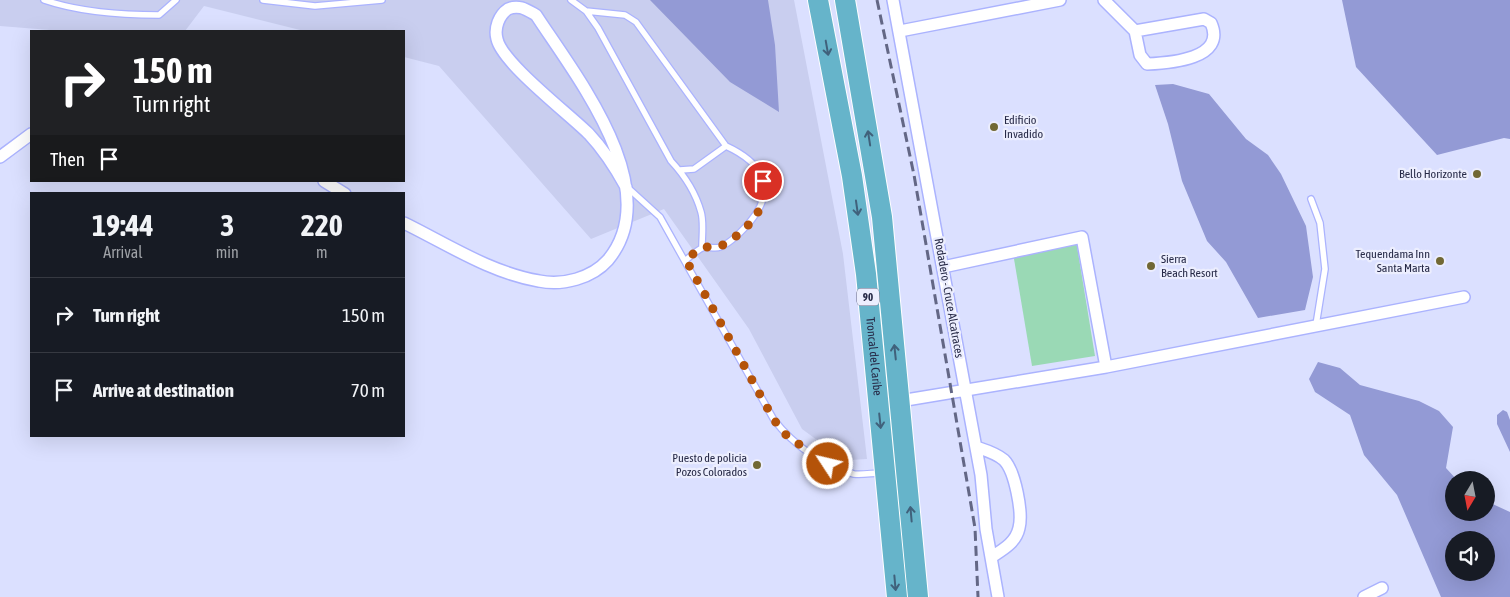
<!DOCTYPE html>
<style>
:root{--surface:#171b24;--page:#242831;--text:#f1f3f6;--muted:#9ea1a6;--line:#363941}
body{margin:0;font-family:"Asap Condensed",sans-serif;background:var(--page);color:var(--text);height:100vh;display:flex;flex-direction:column;font-size:19px;white-space:nowrap}
*{box-sizing:border-box;margin:0}
p{font-size:16px;color:var(--muted)}
.icon{flex:none;width:28px;height:28px;fill:none;stroke:currentColor;stroke-width:2;stroke-linecap:round;stroke-linejoin:round}
.map{position:relative;flex:1;overflow:hidden}
.panel{position:absolute;left:30px;top:192px;width:375px;height:245px;display:flex;flex-direction:column;background:var(--surface);border-radius:0px;box-shadow:0 5px 20px #0002}
.panel>*{flex:none}
.top-card{position:absolute;left:30px;top:30px;width:375px;height:152px;border-radius:0px;box-shadow:0 5px 20px #0002;background:#202124;color:#fff;overflow:hidden}
.needle{width:32px;rotate:190deg}
.tools{position:absolute;left:1445px;top:471px;display:grid;gap:10px}
.tools a{display:grid;place-items:center;width:50px;height:50px;border-radius:50%;background:var(--surface);box-shadow:0 5px 20px #0002;font-size:25px}
.pin{position:absolute;display:grid;place-items:center;width:42px;height:42px;color:#fff;margin:-21px;border:2px solid #fff;border-radius:50%;box-shadow:0 1px 5px #0007}
.me{position:absolute;width:55px;margin:-28px;rotate:305deg;stroke-linejoin:round;filter:drop-shadow(0 0 4px #0008)}
.turn{display:flex;align-items:center;gap:18px;height:105px;padding:0 20px;font-size:22px}
.turn .icon{width:65px;height:65px;stroke-width:2.5}
.turn b{display:block;font-size:35px;line-height:42px}
.then{display:flex;align-items:center;height:48px;padding:0 20px;background:#0003;gap:10px;font-size:19px}
.eta{display:flex;justify-content:space-evenly;align-items:center;height:85px;text-align:center}
.eta b{font-size:30px;font-weight:700;line-height:35px}
ul{padding:0;list-style:none}
li{display:flex;align-items:center;gap:15px;height:75px;padding:0 20px;border-top:1px solid var(--line)}
li div{flex:1}
li b{display:block;font-size:19px}
li em{font-style:normal}
.map>svg:first-child{display:block}
</style>
<div class="map">
<svg width="1510" height="597" viewBox="0 0 1510 597">
<rect width="100%" height="100%" fill="#dbe0ff"/>
<path fill="#c9ceef" d="M0 0H794L843 254 867 459 850 460 832 451 802 429 749 329 664 209 591 239 439 66 404 57V31H304L204 6 185 31H62L0 26Z"/>
<path fill="#9ad9b5" d="M1076 240 1095 356 1032 366 1013 253Z"/>
<path fill="#939ad5" fill-rule="evenodd" d="M650 0H768L775 45 779 112 730 82Z
M1342 0H1510V139L1504 138 1437 155 1356 67Z
M1173 84 1209 94 1246 139 1268 155 1281 174 1306 226 1313 277 1305 310 1258 318 1226 262 1207 241 1182 181 1168 124 1155 85Z
M1318 362 1340 368 1360 385 1419 401 1439 411 1453 427 1446 468 1457 480H1454V512H1486V501L1510 512V597H1441L1397 495 1364 455 1350 415 1315 392 1309 379ZM1454 540H1486V572H1454Z
M1503 410 1507 412 1510 420V452L1497 424V415Z"/>
<g fill="none" stroke-linecap="round" stroke-linejoin="round">
<defs>
<path id="service" d="M44 0C79 12 122 15 159 15L176 0
M263 0 315 6 382 0
M571 0 586 11 598 28 671 161C684 175 696 194 701 212 704 222 702 236 702 247
M586 11 625 15 636 22 726 146C763 163 778 189 749 223 742 231 731 243 720 247 716 249 710 247 705 247 699 248 691 256 686 260
M680 170 694 169 726 146
M627 187 660 217 774 420C793 444 823 467 854 474 862 475 873 473 881 473
M1311 199 1320 223 1325 269 1316 325"/>
<path id="minor" d="M893 0 981 475 986 529 998 597
M1104 0 1135 31 1140 55 1147 64C1170 63 1227 59 1211 23L1204 19 1135 31
M900 31 1060 0
M0 157 31 134
M324 181 345 194
M404 223C447 244 491 273 539 281 563 286 592 278 608 260 667 189 575 75 536 15 527 10 519 4 508 9 499 15 494 28 497 39 502 63 569 114 589 134 604 150 615 167 626 187
M943 267 1082 237 1106 367
M900 401 1106 367 1464 297
M976 447C985 450 996 453 1004 460 1015 471 1023 513 1019 528 1016 542 1004 549 993 556
M1364 597 1382 588"/>
<g id="trunk">
<path id="s1" d="M818 0 852 176 866 274 897 597"/>
<path d="M845 0 882 217 918 597"/>
</g>
</defs>
<use href="#service" stroke="#abb3fe" stroke-width="8"/>
<use href="#minor" stroke="#abb3fe" stroke-width="14"/>
<use href="#trunk" stroke="#fff" stroke-width="22"/>
<use href="#service" stroke="#fff" stroke-width="5.5"/>
<use href="#minor" stroke="#fff" stroke-width="11"/>
<use href="#trunk" stroke="#66b4ca" stroke-width="20"/>
<path stroke="#636785" stroke-width="3" stroke-dasharray="10 5" stroke-linecap="butt" d="M877 0 914 175 975 528 978 597"/>
</g>
<defs><path id="oneway-shaft" d="M-6 0H5M1.5-3L5.5 0L1.5 3" fill="none" stroke-width="1.6" stroke-linecap="round" stroke-linejoin="round" transform="scale(1.25)"/></defs>
<g stroke="#40617b">
<use href="#oneway-shaft" transform="translate(827 48) rotate(80)"/>
<use href="#oneway-shaft" transform="translate(869 138) rotate(-99)"/>
<use href="#oneway-shaft" transform="translate(857 208) rotate(82)"/>
<use href="#oneway-shaft" transform="translate(895 352) rotate(-96)"/>
<use href="#oneway-shaft" transform="translate(880 421) rotate(84)"/>
<use href="#oneway-shaft" transform="translate(911 514) rotate(-95)"/>
<use href="#oneway-shaft" transform="translate(895 583) rotate(85)"/>
</g>
<g fill="none" stroke-linecap="round" stroke-linejoin="round">
<path stroke="#b45309" stroke-width="9" stroke-dasharray="0 16.2" d="M763 181C771 208 743 234 721 246 715 250 708 245 702 248 697 250 691 256 686 260L774 420 787 436 828 464"/>
</g>
<g fill="#716834" stroke="#eceefe" stroke-width="2">
<circle cx="994" cy="127" r="5"/>
<circle cx="1477" cy="174" r="5"/>
<circle cx="1440" cy="261" r="5"/>
<circle cx="1151" cy="266" r="5"/>
<circle cx="757" cy="465" r="5"/>
</g>
<g text-anchor="middle" stroke-width="4.5" stroke-linejoin="round" paint-order="stroke">
<rect fill="#eceefe" stroke="#62657e" stroke-width="1" x="857" y="288.5" width="22" height="17" rx="4"/>
<g font-size="11" font-weight="bold" fill="#272a47">
<text x="868" y="301">90</text>
</g>
<g font-size="12" fill="#272a47" stroke="#eceefe" text-anchor="end">
<text x="1004" y="124" text-anchor="start">Edificio<tspan x="1004" dy="14">Invadido</tspan></text>
<text x="1467" y="178">Bello Horizonte</text>
<text x="1430" y="258">Tequendama Inn<tspan x="1430" dy="14">Santa Marta</tspan></text>
<text x="1161" y="263" text-anchor="start">Sierra<tspan x="1161" dy="14">Beach Resort</tspan></text>
<text x="747" y="462">Puesto de policia<tspan x="747" dy="14">Pozos Colorados</tspan></text>
</g>
<g font-size="12" fill="#272a47" stroke="#eceefe">
<text transform="translate(949 298) rotate(80)" y="4">Rodadero - Cruce Alcatraces</text>
<text dy="4" stroke="none"><textPath href="#s1" startOffset="361">Troncal del Caribe</textPath></text>
</g>
</g>
</svg>
<div class="tools">
<a><svg class="needle" viewBox="-14 -14 28 28"><path d="M0-13l5 13h-10z" fill="#e53935"/><path d="M0 13l5-13h-10z" fill="#9ea1a6"/></svg></a>
<a><svg class="icon" aria-label="sound" viewBox="0 0 24 24"><path d="M4 9h4l5-4v14l-5-4H4zM17 9q2 3 0 6"/></svg></a>
</div>
<div class="pin" style="left:763px;top:181px;background:#d93025"><svg class="icon" aria-label="arrive" viewBox="0 0 24 24"><path d="M6 21V4h12l-3 4 3 4H6"/></svg></div>
<svg class="me" style="left:828px;top:464px" viewBox="-20 -20 40 40"><circle r="17" fill="#b45309" stroke="#fff" stroke-width="3"/><path d="M0-11L8 9 0 5-8 9z" fill="#fff"/></svg>
<div class="top-card">
<div class="turn"><svg class="icon" aria-label="right" viewBox="0 0 24 24"><path d="M7 20v-9h11M14 6l5 5-5 5"/></svg><div><b>150 m</b>Turn right</div></div>
<div class="then">Then<svg class="icon" aria-label="arrive" viewBox="0 0 24 24"><path d="M6 21V4h12l-3 4 3 4H6"/></svg></div>
</div>
<section class="panel">
<div class="eta">
<div><b>19:44</b><p>Arrival</p></div>
<div><b>3</b><p>min</p></div>
<div><b>220</b><p>m</p></div>
</div>
<ul>
<li><svg class="icon" aria-label="right" viewBox="0 0 24 24"><path d="M7 20v-9h11M14 6l5 5-5 5"/></svg><div><b>Turn right</b></div><em>150 m</em></li>
<li><svg class="icon" aria-label="arrive" viewBox="0 0 24 24"><path d="M6 21V4h12l-3 4 3 4H6"/></svg><div><b>Arrive at destination</b></div><em>70 m</em></li>
</ul>
</section>
</div>
